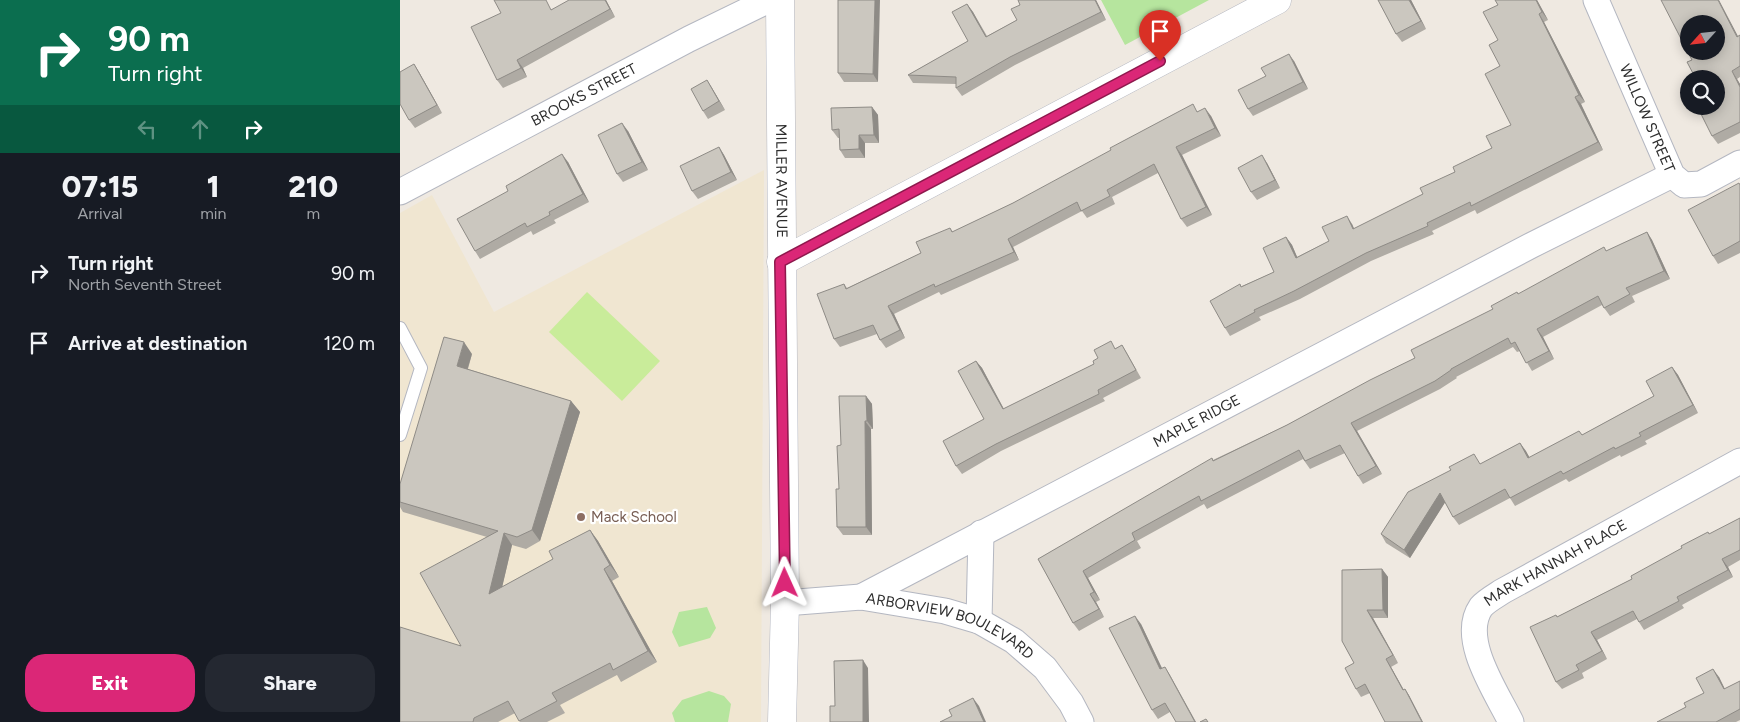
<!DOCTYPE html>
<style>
:root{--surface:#171b24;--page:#242831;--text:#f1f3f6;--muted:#9ea1a6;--accent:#db2777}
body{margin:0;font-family:Figtree,sans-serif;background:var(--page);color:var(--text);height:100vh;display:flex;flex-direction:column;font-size:19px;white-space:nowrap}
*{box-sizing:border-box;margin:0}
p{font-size:16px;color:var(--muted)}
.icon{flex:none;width:28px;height:28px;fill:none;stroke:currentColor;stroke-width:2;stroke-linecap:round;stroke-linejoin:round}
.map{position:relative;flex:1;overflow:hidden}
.sheet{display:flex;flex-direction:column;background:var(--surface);width:400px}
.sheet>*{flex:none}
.banner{background:#0b6e4f;color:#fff;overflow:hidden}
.needle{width:32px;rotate:243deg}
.tools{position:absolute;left:1280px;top:15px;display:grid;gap:10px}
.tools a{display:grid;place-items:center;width:45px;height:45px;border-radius:50%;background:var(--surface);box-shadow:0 2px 12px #0003;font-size:25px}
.pin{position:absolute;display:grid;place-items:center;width:42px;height:42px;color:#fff;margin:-51px -21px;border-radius:50% 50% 50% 0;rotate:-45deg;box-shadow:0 0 5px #0007}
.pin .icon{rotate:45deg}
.me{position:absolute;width:55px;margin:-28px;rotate:359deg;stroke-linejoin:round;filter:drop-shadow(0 0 4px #0008)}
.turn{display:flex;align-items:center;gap:18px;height:105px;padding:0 25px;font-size:22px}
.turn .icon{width:65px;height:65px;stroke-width:2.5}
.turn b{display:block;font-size:35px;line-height:42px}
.lanes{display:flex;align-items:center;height:48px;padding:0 25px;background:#0003;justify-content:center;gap:25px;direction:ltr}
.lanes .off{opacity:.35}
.eta{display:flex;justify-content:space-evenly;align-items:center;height:85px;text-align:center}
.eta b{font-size:30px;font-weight:800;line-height:35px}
.button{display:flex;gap:10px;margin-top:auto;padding:10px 25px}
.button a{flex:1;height:58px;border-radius:20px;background:var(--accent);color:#fff;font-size:20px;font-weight:800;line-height:58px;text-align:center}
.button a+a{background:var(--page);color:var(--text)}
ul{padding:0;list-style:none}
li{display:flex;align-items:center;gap:15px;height:70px;padding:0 25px}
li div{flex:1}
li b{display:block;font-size:19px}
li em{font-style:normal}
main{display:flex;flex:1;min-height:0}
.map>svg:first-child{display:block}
</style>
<main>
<section class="sheet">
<div class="banner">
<div class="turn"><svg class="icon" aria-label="right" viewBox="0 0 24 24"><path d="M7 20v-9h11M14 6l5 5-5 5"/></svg><div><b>90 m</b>Turn right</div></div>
<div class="lanes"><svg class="icon off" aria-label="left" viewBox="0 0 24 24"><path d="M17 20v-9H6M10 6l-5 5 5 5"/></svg><svg class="icon off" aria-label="ahead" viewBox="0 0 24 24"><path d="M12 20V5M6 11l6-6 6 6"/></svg><svg class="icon" aria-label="right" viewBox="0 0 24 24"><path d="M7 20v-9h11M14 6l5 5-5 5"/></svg></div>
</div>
<div class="eta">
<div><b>07:15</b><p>Arrival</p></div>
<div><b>1</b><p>min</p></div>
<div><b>210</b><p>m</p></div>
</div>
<ul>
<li><svg class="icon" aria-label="right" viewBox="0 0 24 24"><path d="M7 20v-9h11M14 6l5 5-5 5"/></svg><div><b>Turn right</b><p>North Seventh Street</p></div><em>90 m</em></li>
<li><svg class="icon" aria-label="arrive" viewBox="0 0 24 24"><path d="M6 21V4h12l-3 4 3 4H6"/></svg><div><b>Arrive at destination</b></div><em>120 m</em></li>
</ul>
<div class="button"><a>Exit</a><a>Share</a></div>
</section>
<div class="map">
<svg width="1340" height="722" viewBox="0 0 1340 722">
<rect width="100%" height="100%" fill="#efe9e1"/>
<path fill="#f0e6d1" d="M364 170 361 722H0V213L32 195 94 312Z"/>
<path fill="#b6e59e" d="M701 0H809L725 45Z
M307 607 316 628 310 638 279 647 272 632 279 612Z
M309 691 324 696 331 704 328 722H275L272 713 282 700Z"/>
<path fill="#c9ec9a" d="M187 292 260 361 222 401 149 332Z"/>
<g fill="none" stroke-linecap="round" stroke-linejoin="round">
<defs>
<path id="lane" d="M0 328 21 368 0 435"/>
<g id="street">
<path id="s1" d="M1196 0 1272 175 1284 185 1301 184 1340 163"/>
<path id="s2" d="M0 192 289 39 369 0"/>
<path id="s3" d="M461 597 1132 245 1272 175"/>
<path id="s4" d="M385 603 461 597 545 611 579 621 614 641 645 668 671 703 681 722"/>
<path d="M579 621 581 533"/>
<path id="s5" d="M1111 722C1097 693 1059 639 1081 607 1086 601 1097 595 1103 591L1340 461"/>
</g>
<g id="secondary">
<path id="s6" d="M380 0 385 603 382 722"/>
<path d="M381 262 877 0"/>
</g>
</defs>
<use href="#lane" stroke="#b4b7c1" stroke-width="14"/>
<use href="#street" stroke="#b4b7c1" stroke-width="27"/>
<use href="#secondary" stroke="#b4b7c1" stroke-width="29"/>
<use href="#lane" stroke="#fff" stroke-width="12"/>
<use href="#street" stroke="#fff" stroke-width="25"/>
<use href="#secondary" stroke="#fff" stroke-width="28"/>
</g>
<path fill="#afaba4" d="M206 0 215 17 123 68 127 77 103 88 97 80 152 9Z
M618 0H696L706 20 615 65 562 96 556 88V84L513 83 508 75 568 41 567 4 573 12 587 36 617 20 620 5Z
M978 0H1011L1026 29 1002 42 996 34Z
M1095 0H1137L1148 20 1144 22 1185 102 1181 104 1203 150 1077 214 1075 210 1032 231 1034 234 971 261 900 299 859 317 861 320 830 336 825 328 842 286 874 272 886 237 892 245 897 257 929 241 952 224 954 229 1023 194 1055 172 1092 148 1111 125 1100 66 1098 40V5Z
M445 1 478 82H444L438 73Z
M1340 35V77L1337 79 1340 84V133L1318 144 1312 136 1310 106 1338 36Z
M894 61 908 89 853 116 848 109 866 76Z
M14 64 19 72 42 113 15 128 9 120Z
M307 80 312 88 325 110 308 119 303 111Z
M472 107 478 115 479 143H465V158H445L440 150 439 138H438L432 130Z
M799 111 811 116 821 136 782 155 812 215 787 227 781 219 758 173 712 197 715 204 687 218 682 211 613 247 619 260 541 295 539 292 494 314 505 338 486 348 480 340 477 334 440 347 434 339 444 284 447 288 521 253 550 228 553 232 613 203Z
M228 131 248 170 223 182 217 174Z
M319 147 324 155 337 180 298 199 292 191Z
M168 162 189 202 154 220 156 223 133 235 131 231 80 259 75 251Z
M867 163 880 188 857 200 851 192Z
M1340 185V253L1318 264 1313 256Z
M1247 232 1252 240 1270 279 1232 296 1235 302 1210 316 1202 305 1143 337 1154 359 1132 371 1120 351 1117 352 1113 347 1056 377 1057 378 1040 389 957 431 982 474 963 484 958 476 945 453 910 469 903 459 807 509 804 504 737 541 741 548 688 578 700 600 696 602 704 617 679 631 673 623 638 559 813 460 887 425 1015 358 1093 309 1119 294Z
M722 345 727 353 741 378 703 398 705 401 601 451 562 474 556 466 584 419 576 361 582 368 604 409 694 364 716 348Z
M72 354 68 369 171 401 180 412 140 541 126 549 112 545 102 587 153 559 190 530 198 541 219 577 212 581 257 662 221 682 217 675 160 705 165 713 147 722H120L115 713 98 722H0L61 646 87 537 3 512 0 507V484Z
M1272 367 1278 375 1298 413 1245 441 1247 444 1221 457 1220 455 1169 482 1166 479 1115 506 1110 498 1059 525 1053 517 1045 502 1010 558 986 543 981 534 1081 464 1120 443 1130 458 1179 431 1182 435 1254 396Z
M466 396 472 404 473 429H471L472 535H443L437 527 441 445Z
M1340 518V560L1328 567 1333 577 1282 605 1284 608 1244 630 1237 619 1197 640 1207 659 1182 673 1184 678 1162 689 1156 682 1157 617 1232 579Z
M982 569 988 577V618H973L998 663 991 667 1004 690 1005 689 1010 697 970 693 961 697 956 689 954 663 942 641Z
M741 624 762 668 770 675V712L758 719 752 710Z
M1319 677 1325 689 1340 681V720L1336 722H1257L1286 707 1304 693Z"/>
<path fill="#8e8b86" d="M205 0H206L215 17 210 9Z
M475 0H480L478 82 473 74Z
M695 0H696L706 20 701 12Z
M1009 0H1011L1026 29 1021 21Z
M1136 0H1137L1148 20 1142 12Z
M1318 0H1319L1340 40 1337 37Z
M567 4 573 12 591 45 586 37Z
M1139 14 1144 22 1185 102 1179 95Z
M889 54 894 61 908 89 903 82Z
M117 60 123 68 127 77 121 68Z
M14 64 19 72 42 113 37 105Z
M1332 71 1337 79 1340 84V87Z
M307 80 312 88 325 110 319 101Z
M1175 97 1181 104 1203 150 1198 142Z
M472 107 478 115 479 143 474 135Z
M805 108 811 116 821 136 815 128Z
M222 123 228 131 248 170 242 162Z
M459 135 465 143V158L459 149Z
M319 147 324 155 337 180 331 172Z
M776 147 782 155 812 215 806 207Z
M162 154 168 162 189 202 183 194Z
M862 155 867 163 880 188 875 180Z
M947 216 952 224 958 237 953 229Z
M1247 232 1252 240 1270 279 1264 271Z
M886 237 892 245 901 266 896 258Z
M608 239 613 247 619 260 614 252Z
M488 306 494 314 505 338 500 330Z
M1137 329 1143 337 1154 359 1149 351Z
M64 342 72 354 65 377 57 366Z
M576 361 582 368 608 417 603 409Z
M1272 367 1278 375 1298 413 1293 405Z
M466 396 472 404 473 429 467 421Z
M171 401 180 412 140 541 132 530Z
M465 421 471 429 472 535 466 527Z
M951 423 957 431 982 474 976 466Z
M1120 443 1126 451 1134 466 1128 458Z
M1040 493 1046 501 1010 558 1004 550Z
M190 530 198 541 219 577 210 565Z
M104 533 112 545 98 605 89 594Z
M1322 559 1328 567 1333 577 1328 570Z
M204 569 212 581 257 662 248 651Z
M982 569 988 577V618L983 610Z
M683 571 688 578 700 600 694 592Z
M690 594 696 602 704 617 699 609Z
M967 610 973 618 998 663 993 655Z
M735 616 741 624 766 677 760 669Z
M1191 632 1197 640 1207 659 1202 651Z
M986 659 991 667 1008 698 1003 690Z
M463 660 468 668 469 722H463Z
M765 667 770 675 796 722H795Z
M1313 669 1319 677 1329 698 1324 689Z
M1005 689 1010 697 1023 722H1022Z
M573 698 579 706 586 722H584Z"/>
<path fill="#cbc7bf" stroke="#8e8b86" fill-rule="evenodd" d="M94 0H146L151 10 169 0H205L210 9 117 60 121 68 97 80 71 27 101 13Z
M438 0H475L473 74 438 73Z
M618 0H695L701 12 610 57 556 88V77L508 75 568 41 552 12 567 4 586 37 617 20 611 9 620 5Z
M978 0H1009L1021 21 996 34Z
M1095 0H1136L1142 12 1139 14 1179 95 1175 97 1198 142 1071 206 1070 202 1027 223 1028 226 966 253 894 291 854 310 855 312 825 328 810 301 840 284 841 287 874 272 863 248 886 237 896 258 929 241 922 227 947 216 953 229 1023 194 1020 188 1055 172 1053 167 1092 148 1086 136 1111 125 1085 74 1100 66 1089 45 1098 40 1083 12 1098 5Z
M1261 0H1318L1337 37 1340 35V66L1332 71 1340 87V122L1312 136 1300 112 1310 106H1316V79H1296L1287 62 1292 60ZM1289 24H1316V51H1289Z
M889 54 903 82 848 109 838 90 866 76 861 68Z
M14 64 37 105 9 120 0 104V72Z
M307 80 319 101 303 111 291 89Z
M793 104 797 112 805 108 815 128 776 147 806 207 781 219 754 164 707 190 710 196 681 211 677 202 608 239 614 252 535 287 534 284 488 306 500 330 480 340 473 325 434 339 417 294 444 284 446 289 521 253 516 242 550 228 552 232 613 203 711 150 710 148Z
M472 107 474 135H459V149L440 150 439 129 432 130 431 108Z
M222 123 242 162 217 174 198 135Z
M319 147 331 172 292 191 280 166Z
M162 154 183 194 149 212 150 215 127 227 125 223 75 251 57 219 108 191 106 186Z
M862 155 875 180 851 192 838 168Z
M1339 183 1340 185V241L1313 256 1288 210Z
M1247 232 1264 271 1226 288 1230 294 1204 308 1198 296 1137 329 1149 351 1126 363 1115 342 1111 344 1108 338 1051 369V370L1035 381 951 423 976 466 958 476 940 445 905 461 899 450 801 501 799 496 732 533 735 540 683 571 694 592 690 594 699 609 673 623 638 559 812 458 813 461 887 425 970 380 1015 358 1011 350 1093 309 1091 306 1117 292 1118 294 1204 247 1206 251Z
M44 337 64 342 57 366 171 401 132 530 117 537 104 533 89 594 153 559 149 551 190 530 210 565 204 569 248 651 213 670 210 663 152 693 157 701 119 721 108 701 74 718 73 722H0V627L61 646 20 573 98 531 0 502V484Z
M711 341 715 349 722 345 736 370 698 390 699 394 596 444 556 466 543 441 584 419 558 371 576 361 603 409 694 364 693 361 698 358 694 350Z
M1272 367 1293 405 1239 433 1241 436 1215 449 1214 447 1163 474 1161 471 1110 498 1105 489 1053 517 1040 493 1004 550 981 534 1008 492 1051 470 1049 467 1074 454 1080 464 1120 443 1128 458 1179 431 1182 435 1254 396 1246 381Z
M439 396H466L467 421H465L466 527H437L436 489H439L437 446 441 445Z
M1340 518V550L1322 559 1328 570 1277 597 1279 601 1239 622 1233 611 1191 632 1202 651 1176 665 1179 670 1156 682 1130 627 1156 615 1157 617 1232 579 1231 576 1282 548 1281 546 1308 532 1309 534Z
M982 569 983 610H967L993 655 986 659 1003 690 1005 689 1022 722H985L965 684 956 689 945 668 954 663 942 641V570Z
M735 616 760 669 765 667 795 722H776L765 703 752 710 709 628Z
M463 660V722H430V706H435L434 661Z
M1313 669 1324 689 1340 681V709L1316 722H1257L1286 707 1284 703 1304 693 1296 678Z
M573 698 584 722H540L552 716 549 710Z
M806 719 808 722H800Z"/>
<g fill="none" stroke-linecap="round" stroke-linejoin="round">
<defs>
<path id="route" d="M385 583 380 262 760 61"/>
</defs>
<use href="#route" stroke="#8e194d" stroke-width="12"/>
<use href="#route" stroke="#db2777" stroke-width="9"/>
</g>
<circle fill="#8d6e63" stroke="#fff" stroke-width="2" cx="181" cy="517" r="5"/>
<g text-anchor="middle" stroke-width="4.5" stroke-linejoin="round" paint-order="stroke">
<g font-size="15" fill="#2e2e2e" stroke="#fff">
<text dy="5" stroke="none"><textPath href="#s2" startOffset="208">BROOKS STREET</textPath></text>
<text dy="5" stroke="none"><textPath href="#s1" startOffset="129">WILLOW STREET</textPath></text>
<text dy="5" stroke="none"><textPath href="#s6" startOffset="181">MILLER AVENUE</textPath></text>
<text dy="5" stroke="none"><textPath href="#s3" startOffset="379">MAPLE RIDGE</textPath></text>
<text dy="5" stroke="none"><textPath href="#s5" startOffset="211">MARK HANNAH PLACE</textPath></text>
<text dy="5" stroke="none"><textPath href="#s4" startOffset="171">ARBORVIEW BOULEVARD</textPath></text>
</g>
<g font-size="15" fill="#785e54" stroke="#fff" text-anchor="start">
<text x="191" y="522">Mack School</text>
</g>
</g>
</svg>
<div class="tools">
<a><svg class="needle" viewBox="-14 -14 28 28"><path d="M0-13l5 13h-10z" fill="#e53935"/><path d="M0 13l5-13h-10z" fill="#9ea1a6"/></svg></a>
<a><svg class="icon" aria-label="search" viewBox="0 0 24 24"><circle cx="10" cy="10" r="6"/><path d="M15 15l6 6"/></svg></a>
</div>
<div class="pin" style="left:760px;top:61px;background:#d93025"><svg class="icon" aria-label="arrive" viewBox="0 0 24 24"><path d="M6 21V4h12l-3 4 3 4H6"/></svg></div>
<svg class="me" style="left:385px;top:583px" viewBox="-20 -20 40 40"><path d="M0-17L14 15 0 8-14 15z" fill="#db2777" stroke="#fff" stroke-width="4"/></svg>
</div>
</main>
